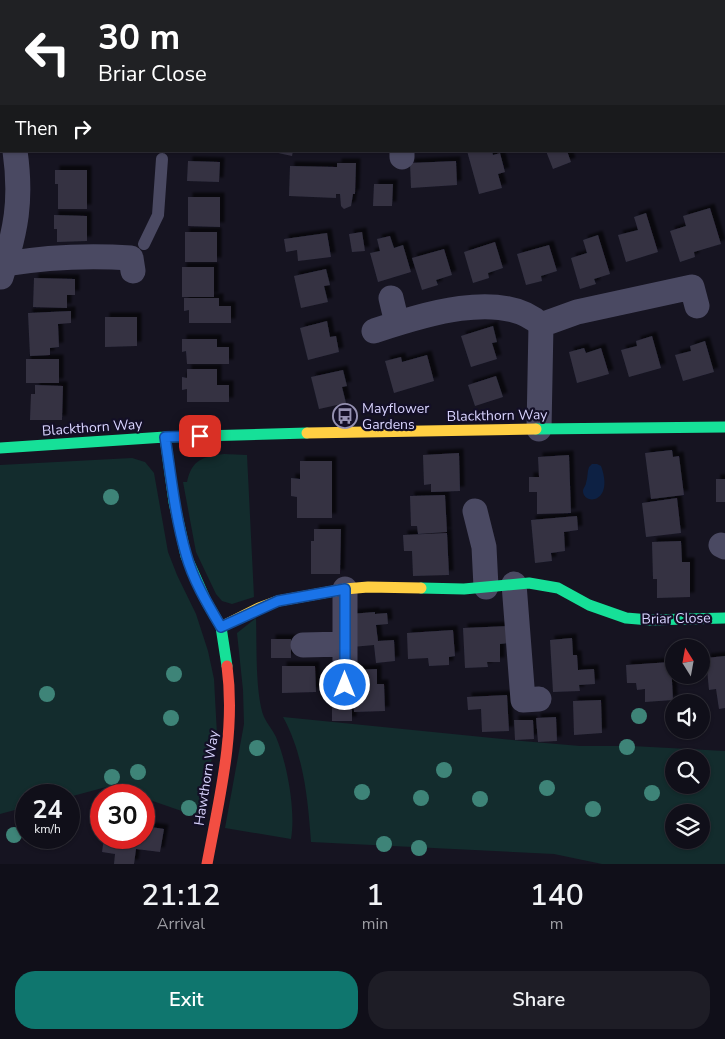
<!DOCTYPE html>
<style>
:root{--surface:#100f19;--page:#1e1d26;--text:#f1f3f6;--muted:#9c9ca2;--line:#302f38;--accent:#0f766e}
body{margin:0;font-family:"Nunito Sans",sans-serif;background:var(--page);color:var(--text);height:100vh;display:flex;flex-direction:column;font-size:19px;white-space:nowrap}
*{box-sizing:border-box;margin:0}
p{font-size:16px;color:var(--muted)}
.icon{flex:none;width:28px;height:28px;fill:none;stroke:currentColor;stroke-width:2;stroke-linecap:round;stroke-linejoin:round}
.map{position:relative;height:864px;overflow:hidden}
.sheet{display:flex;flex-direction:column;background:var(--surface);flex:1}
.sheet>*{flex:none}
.top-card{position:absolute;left:0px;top:0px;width:725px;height:152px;box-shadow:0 1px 4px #0004,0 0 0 1px var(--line);background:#202124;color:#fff;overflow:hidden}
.needle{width:32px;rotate:349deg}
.tools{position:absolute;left:665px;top:639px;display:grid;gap:10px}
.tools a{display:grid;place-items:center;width:45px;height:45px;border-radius:50%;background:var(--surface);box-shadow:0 1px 4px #0004,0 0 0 1px var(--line);font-size:25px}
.speed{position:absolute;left:15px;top:784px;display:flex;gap:10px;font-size:25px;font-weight:700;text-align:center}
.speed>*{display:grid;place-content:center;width:65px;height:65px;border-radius:50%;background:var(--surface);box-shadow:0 1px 4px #0004,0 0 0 1px var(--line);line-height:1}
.speed small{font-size:12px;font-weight:400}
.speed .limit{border:8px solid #d22;background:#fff;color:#111}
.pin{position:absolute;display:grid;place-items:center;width:42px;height:42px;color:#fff;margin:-21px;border-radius:10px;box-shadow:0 2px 8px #0006}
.me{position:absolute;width:55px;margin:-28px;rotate:0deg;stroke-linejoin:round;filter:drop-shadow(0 0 4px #0008)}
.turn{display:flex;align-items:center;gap:18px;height:105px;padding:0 15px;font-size:22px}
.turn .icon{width:65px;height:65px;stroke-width:2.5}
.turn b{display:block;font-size:35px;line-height:42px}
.then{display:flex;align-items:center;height:48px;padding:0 15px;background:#0003;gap:10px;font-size:19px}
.eta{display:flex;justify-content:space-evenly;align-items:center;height:85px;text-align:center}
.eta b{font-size:30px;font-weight:600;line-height:35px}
.action{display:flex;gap:10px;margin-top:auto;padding:10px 15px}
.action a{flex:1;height:58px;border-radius:20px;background:var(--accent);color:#fff;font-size:20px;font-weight:600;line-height:58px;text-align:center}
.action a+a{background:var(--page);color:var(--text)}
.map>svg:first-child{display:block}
</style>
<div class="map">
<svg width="725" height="864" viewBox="0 0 725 864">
<defs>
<filter id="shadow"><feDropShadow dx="4.5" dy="-4.5" stdDeviation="1" flood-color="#0009"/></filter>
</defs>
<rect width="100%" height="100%" fill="#161421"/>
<path fill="#132c2d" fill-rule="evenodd" d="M224 454 247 455 254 597 232 604 222 601 216 594 196 552 183 482H187C192 459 203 457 224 454Z
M132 458 145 462 154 473 168 552 177 575 196 614 208 651 214 679 217 735 199 817 144 798V795H135L110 786 69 797V795H26V807L0 814V465Z
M256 618C257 644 255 694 264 717 267 724 273 730 276 737 287 763 296 811 291 839L225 828 244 724 243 690 237 633Z
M283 717 522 741 580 746H632L725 751V864H602L554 854 311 842C308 800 304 755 283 717ZM674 758H701V785H674ZM674 812H701V840H674Z"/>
<path fill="#0d2144" d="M592 464H597L601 466C615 504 582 506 583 490 584 487 586 485 586 483 588 477 587 472 589 467Z"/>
<path fill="#343243" filter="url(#shadow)" d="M269 151H293L292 156Z
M467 151H492L493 155 500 153 505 172 498 174 502 188 479 194Z
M546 151H567L571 162 553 169Z
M188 161 220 162 219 182 187 181Z
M456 161 457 185 411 188 410 163Z
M337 163H356L355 194H353L351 206 344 209 341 206 340 194H336V198L289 196 290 166 337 167Z
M55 170H87V209H58V184H55Z
M374 184H393L392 206H373Z
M188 197H220V227L188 226Z
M710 208 721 244 694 252 695 257 680 262 670 231 686 226 683 216Z
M646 213 658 252 626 262 618 235 638 230 634 217Z
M54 215 87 216V241L57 242V229H54Z
M185 232H217V262H185Z
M362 232 365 251 352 252 349 234Z
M327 233 331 257 298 261 297 250 286 252 284 239Z
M598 235 610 274 594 279 596 284 580 289 571 258 587 253 583 240Z
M390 236 394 248 403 245 411 272 378 282 370 253 380 251 377 239Z
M495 242 503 268 488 273 489 278 473 283 464 252Z
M549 245 557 271 541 276 542 281 526 285 517 254Z
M444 249 452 275 436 280 438 285 422 290 412 258Z
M182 267H214V297H182Z
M326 269 330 285 324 286 328 302 301 308 294 276Z
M34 278 75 279V295H67V308L33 307Z
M184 298H219V306H231V323H189V310L184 311Z
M71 311V323L58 324 59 347 50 348V355L30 356 28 313Z
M105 317H137V346L105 347Z
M327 321 330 337 336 336 339 352 308 360 300 328Z
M493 326 497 342 492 343 497 359 471 367 461 336Z
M652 336 661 368 629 377 621 350 637 346 636 341Z
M182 339H217V347H229V364H187L186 351 182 352Z
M705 341 714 372 683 381 675 355 691 351 690 346Z
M584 348 586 353 601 348 609 374 577 383 569 352Z
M427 355 434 381 394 393 385 361 401 357 402 362Z
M26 359H59V383H26Z
M187 369H217V385H229V402H187V389L182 390V377L187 378Z
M343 370 347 386 342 387 346 403 319 409 311 377Z
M496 376 503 397 475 406 468 385Z
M35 385 63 386 62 420H30L31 394H35Z
M672 450 673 457 679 456 684 495 651 499 645 453Z
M459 453 460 491 431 492V484L424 485 423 455Z
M569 455 571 513 537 514V492H529V477H539L538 457Z
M300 461H332V518H297V497L291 496V478L300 479Z
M716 479H725V502H716Z
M445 495 447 532 418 534 417 526H411L410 496Z
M677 498 681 533 646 537 642 503Z
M577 516 578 530 564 532 565 551 551 553 552 561 535 563 531 520Z
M314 529H341L340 574H311V541H314Z
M447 533 449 575 413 576 412 551H404L403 535Z
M681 541 682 562H690V597L657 598V579H653L652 542Z
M375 612V614L387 613 388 624 376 625 378 641 394 640 395 661 376 663 374 645 352 647 350 614Z
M509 626V643L500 644V662H487L488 667 465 668 463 628Z
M453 630 455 656 449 657V665L429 666 428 658 408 659 407 633Z
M572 638 573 655H577L578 670 594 669 595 684 579 685 580 691 553 692 550 640Z
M271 639H291V658H271Z
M725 656V708L719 709 716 689 709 690 706 658Z
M671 662 673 700 645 702V689L637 690 636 683H627L626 665Z
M282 666H315L316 692 282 693Z
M377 669V684H384L385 711 354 712 352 670Z
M507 695 509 731 482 732 481 709 468 710 467 697Z
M332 700H352V721H332Z
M601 700 602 733 574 735 573 701Z
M556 717 557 741 538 742 536 718Z
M514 720H533L534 739 515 740Z
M144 826 164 829 160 852 136 849 134 864H114L115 854 102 852 104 838H144Z"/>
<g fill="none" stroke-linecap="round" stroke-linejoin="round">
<path stroke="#4a4962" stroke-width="12" d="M144 244 158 215 162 159"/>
<path stroke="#4a4962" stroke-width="25" d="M694 0 696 1
M165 1 166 0
M583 1 584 0
M724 19 725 20
M0 46H1
M0 66 1 70
M402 157V151
M5 264C47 257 88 255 131 258L133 271
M1 277C16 231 22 200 15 151
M391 298 397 323
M374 331C419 316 502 288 541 325L577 312 692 287 697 306
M539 429 541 325
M475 511 484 547 486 587
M721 545 725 547
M514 584 523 700 539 699
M345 589V685
M303 645 345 644"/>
<path stroke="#16e098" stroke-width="11" d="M536 429 725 427
M165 437 174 502 186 556 206 601 221 627 227 666
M0 448 165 437 307 433
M421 588 464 589 529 583 558 588 589 605 626 618 650 620 725 618"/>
<path stroke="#ffcf43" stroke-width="11" d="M307 433 536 429
M221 627 259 608 278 601 345 589 368 587 421 588"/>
<path stroke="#f24e42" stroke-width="11" d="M207 864C219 799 236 733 227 666"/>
</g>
<g fill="#3e8478">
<circle cx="111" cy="497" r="8"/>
<circle cx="174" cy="674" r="8"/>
<circle cx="47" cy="694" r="8"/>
<circle cx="639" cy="716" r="8"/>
<circle cx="171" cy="718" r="8"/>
<circle cx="627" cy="747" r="8"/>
<circle cx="257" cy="748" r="8"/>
<circle cx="444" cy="770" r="8"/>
<circle cx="138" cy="772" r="8"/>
<circle cx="112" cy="777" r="8"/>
<circle cx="547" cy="788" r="8"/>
<circle cx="362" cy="792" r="8"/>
<circle cx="652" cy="793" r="8"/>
<circle cx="421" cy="798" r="8"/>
<circle cx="480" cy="799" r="8"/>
<circle cx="189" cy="808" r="8"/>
<circle cx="593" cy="809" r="8"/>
<circle cx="14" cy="835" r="8"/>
<circle cx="384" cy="844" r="8"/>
<circle cx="419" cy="848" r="8"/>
</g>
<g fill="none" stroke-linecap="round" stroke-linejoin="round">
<defs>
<path id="route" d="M200 436 165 437C171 476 175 516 186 554 193 580 208 605 221 627L278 601 345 589V685"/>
</defs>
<use href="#route" stroke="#114b97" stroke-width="12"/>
<use href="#route" stroke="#1a73e8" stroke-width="9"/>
</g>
<defs>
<symbol id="bus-ring" viewBox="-11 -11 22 22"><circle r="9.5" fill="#130f26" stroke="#9591b1" stroke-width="1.5"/><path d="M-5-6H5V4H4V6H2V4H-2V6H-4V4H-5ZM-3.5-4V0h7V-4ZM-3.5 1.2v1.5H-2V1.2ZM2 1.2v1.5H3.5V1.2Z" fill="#9591b1"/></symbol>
</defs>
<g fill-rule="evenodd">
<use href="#bus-ring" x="331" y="402" width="28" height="28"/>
</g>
<g text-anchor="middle" stroke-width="4.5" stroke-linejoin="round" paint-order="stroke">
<g font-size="14" fill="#d9d4ff" stroke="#130f26" text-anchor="start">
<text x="362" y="413">Mayflower<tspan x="362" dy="16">Gardens</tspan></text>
</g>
<g font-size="14" fill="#d9d4ff" stroke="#130f26">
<text transform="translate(497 415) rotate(-1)" y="5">Blackthorn Way</text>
<text transform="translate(92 427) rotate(-4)" y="5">Blackthorn Way</text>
<text transform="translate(676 618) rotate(-1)" y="5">Briar Close</text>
<text transform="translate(206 778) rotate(-81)" y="5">Hawthorn Way</text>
</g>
</g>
</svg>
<div class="tools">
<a><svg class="needle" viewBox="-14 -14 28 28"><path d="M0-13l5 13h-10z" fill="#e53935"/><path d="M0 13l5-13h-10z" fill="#9c9ca2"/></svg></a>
<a><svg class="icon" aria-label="sound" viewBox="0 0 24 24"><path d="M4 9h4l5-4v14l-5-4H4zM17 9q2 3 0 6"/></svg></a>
<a><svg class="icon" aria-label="search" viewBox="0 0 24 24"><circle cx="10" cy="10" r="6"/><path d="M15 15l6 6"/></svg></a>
<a><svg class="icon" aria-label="layers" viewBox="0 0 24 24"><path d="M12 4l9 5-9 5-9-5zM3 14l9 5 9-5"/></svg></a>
</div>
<div class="speed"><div>24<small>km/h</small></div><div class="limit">30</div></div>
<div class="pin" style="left:200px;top:436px;background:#d93025"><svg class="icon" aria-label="arrive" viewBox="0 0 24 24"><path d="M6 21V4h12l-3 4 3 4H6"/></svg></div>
<svg class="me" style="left:345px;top:685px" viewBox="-20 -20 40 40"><circle r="17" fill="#1a73e8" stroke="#fff" stroke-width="3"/><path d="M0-11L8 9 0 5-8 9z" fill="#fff"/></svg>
<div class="top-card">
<div class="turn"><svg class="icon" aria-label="left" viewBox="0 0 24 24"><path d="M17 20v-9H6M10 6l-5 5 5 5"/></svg><div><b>30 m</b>Briar Close</div></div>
<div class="then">Then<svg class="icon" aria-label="right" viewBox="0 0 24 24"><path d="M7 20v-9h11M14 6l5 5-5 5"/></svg></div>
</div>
</div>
<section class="sheet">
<div class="eta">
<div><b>21:12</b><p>Arrival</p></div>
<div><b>1</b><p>min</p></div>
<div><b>140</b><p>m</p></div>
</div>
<div class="action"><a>Exit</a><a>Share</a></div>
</section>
